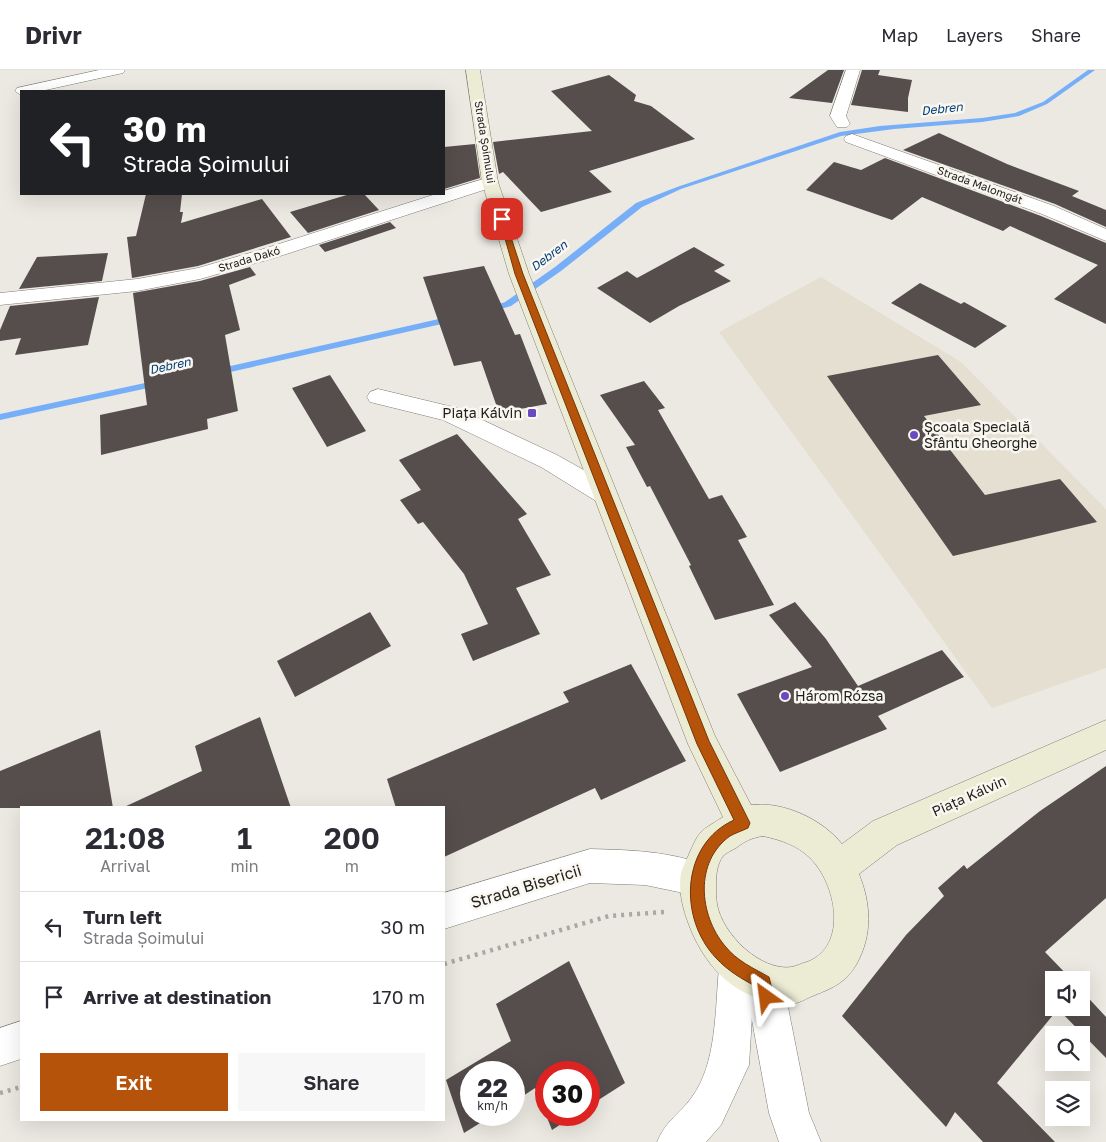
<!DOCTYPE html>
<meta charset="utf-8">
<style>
:root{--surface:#fff;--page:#f7f7f7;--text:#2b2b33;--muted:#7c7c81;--line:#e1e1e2;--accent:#b45309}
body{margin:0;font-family:"Golos Text",sans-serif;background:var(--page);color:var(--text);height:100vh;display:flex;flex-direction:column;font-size:19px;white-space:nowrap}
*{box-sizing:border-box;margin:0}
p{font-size:16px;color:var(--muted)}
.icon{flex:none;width:28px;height:28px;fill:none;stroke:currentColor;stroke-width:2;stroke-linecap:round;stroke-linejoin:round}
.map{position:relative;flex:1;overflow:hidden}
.details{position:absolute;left:20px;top:736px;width:425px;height:315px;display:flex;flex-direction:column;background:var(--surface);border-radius:0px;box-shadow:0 5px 20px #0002}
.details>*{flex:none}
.banner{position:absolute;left:20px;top:20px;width:425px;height:105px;border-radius:0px;box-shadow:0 5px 20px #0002;background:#202124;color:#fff;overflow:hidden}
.buttons{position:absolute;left:1045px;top:901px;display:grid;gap:10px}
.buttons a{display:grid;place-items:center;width:45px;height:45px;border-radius:0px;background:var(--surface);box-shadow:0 5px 20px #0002;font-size:25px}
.speed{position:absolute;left:460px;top:991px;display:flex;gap:10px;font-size:25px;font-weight:700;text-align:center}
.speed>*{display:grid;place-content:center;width:65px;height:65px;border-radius:50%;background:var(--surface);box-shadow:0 5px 20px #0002;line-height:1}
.speed small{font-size:12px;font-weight:400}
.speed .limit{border:8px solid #d22;background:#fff;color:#111}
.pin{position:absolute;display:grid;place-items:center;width:42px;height:42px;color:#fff;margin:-21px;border-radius:10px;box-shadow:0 2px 8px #0006}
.me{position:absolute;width:55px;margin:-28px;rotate:329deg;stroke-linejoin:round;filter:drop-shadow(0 0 4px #0008)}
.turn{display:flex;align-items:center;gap:18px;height:105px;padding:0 20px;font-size:22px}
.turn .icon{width:65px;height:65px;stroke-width:2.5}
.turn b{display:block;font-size:35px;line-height:42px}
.eta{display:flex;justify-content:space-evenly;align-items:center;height:85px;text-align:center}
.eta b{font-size:30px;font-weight:600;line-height:35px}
.button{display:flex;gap:10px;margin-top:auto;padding:10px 20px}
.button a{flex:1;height:58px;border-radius:0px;background:var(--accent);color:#fff;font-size:20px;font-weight:600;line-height:58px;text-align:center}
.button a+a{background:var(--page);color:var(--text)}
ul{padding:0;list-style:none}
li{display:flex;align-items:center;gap:15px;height:70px;padding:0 20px;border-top:1px solid var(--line)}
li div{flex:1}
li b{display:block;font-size:19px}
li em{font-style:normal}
header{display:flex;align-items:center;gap:30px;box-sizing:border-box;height:70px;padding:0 25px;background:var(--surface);border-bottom:1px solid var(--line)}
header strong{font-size:24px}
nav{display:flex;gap:28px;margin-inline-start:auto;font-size:18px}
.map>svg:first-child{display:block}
</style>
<header>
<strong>Drivr</strong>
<nav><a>Map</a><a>Layers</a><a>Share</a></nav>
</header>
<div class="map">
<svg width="1106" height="1072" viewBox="0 0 1106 1072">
<rect width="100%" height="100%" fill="#ece9e2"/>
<path fill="#e4dfd1" d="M821 207 961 292 1106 439V598L992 638 719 262Z"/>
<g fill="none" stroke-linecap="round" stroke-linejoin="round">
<path fill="#76aff8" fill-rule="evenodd" d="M1088 0H1095L1047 34 1019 46 982 52 894 59 841 66 681 119 642 137 561 201 511 236 487 243 483 240 505 232 555 197 636 133 677 117 840 62 880 56 982 48 1015 43 1043 32Z
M452 246 456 249 455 251 217 305 213 302 217 299Z
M159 310 163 313 162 315 0 350V344Z"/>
</g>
<path fill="#554e4c" d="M828 0H844L832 33 789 28Z
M862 0H880L878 5 912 10 908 28V42L851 35Z
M609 5 636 25 634 31 651 36 695 69 589 101 612 122 541 142 503 102 499 104 493 72 592 61 551 21Z
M939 63 1007 94 1079 121 1072 126 1106 140V157L1055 134 903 80Z
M475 74 480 108 444 119V77Z
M885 88 1041 146 1106 173V254L1054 229 1098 195 1010 156 1003 161 922 127 892 150 806 120 834 92 861 100Z
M146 124H182L180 142H183L181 153 262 129 291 167 198 196 132 208 127 167 136 166Z
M350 124H364L379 140 308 163 290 142Z
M390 152 396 158 325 182 319 175Z
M694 177 725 195 714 201 731 211 679 236 650 253 597 218 627 201 637 208Z
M108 183 102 211 19 219 37 187Z
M484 196 515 265 520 264 547 334 499 343 481 291 454 296 423 207Z
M250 197 256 205 229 215 240 260 225 265 238 341 207 349 208 359 101 385 100 345 147 335 133 223 200 211Z
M920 213 961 234 964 232 1007 256 975 278 891 233Z
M99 227 88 275 15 285 21 268 0 271V260L10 236Z
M938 285 981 335 924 346 985 425 1060 409 1097 452 953 486 827 306Z
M330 305 366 361 327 377 292 318Z
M644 311 665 338 658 340 709 429 722 425 747 467 738 470 774 535 715 550 689 496 691 495 650 416 647 417 626 377 635 375 600 325Z
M457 364 527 444 518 449 551 505 516 518 540 564 473 591 461 564 488 554 464 504 423 452 418 454 400 430 421 420 399 390Z
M795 532 826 569 858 616 942 580 964 607 878 646 887 659 780 702 737 624 812 597 769 545Z
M370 542 391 576 295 627 277 591Z
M631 594 686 691 601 730 595 718 444 787V738H396L387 709 569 632 563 622Z
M260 647 291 738H122L202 701 195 676Z
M100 660 113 738H0V701Z
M1106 696V828L1045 882 1072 910H1054V938H1081V920L1106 947V988L1058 939 997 1013 1055 1072H983L955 1042 946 1057 842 946 906 865 944 826 938 818 964 795 967 799 1040 741Z
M569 891 625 1013 589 1036V1002H546V1045L535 1018 514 1032V1002H471V1045H493L464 1063 446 1010 511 971 496 934Z
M546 1045H575L552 1060Z"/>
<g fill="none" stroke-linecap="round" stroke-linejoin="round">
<defs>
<path id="minor" d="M99 0H125L123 3 41 21H21V25L15 21 17 18Z
M846 0H860L846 46 850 54 847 57H837L830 46Z
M852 64 1054 136 1106 159V171L1042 144 846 72 844 69 846 66Z
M490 107 496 108 498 112 496 116 274 188 200 209 137 221 0 235V223L137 209 198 198 260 180 436 124H444V121Z
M378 319 457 338 557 385 614 417 617 424 614 431 605 433 596 431 541 397 443 350 370 332 367 327 370 322Z
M764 893 777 899 783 912 809 1043 821 1072H779L769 1043 745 912 751 899Z"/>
<path id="tertiary" d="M590 779C630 780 672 781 710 797L715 809 710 821 698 826 645 815 590 813 444 859V823Z
M737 880 750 885 755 898 749 995 721 1055 706 1072H657C667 1049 679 1045 692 1027 717 993 715 939 719 898L724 885Z
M21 951V989L0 996V958Z"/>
<path id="secondary" d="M466 0H480L498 112 529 204 715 666 751 735C783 731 822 749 842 774L873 751 1106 650V680L897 775 859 804C871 834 873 865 856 895 846 912 833 918 815 925 807 928 798 934 790 934 740 933 706 900 689 855 683 839 678 821 681 803 683 796 687 789 690 782 693 776 696 767 701 762 707 756 716 752 723 747L688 674 509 204 482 112ZM763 766C781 770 797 775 810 788 836 813 849 876 807 892 802 893 797 896 792 897 761 902 722 864 717 834 716 828 716 821 716 815 716 805 717 794 723 786 726 783 732 780 736 778 745 771 751 768 763 766Z"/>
</defs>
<use href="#minor" stroke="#7e7c76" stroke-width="1"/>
<use href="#tertiary" stroke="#7e7c76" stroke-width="1"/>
<use href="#secondary" stroke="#7e7c76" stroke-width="1"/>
<path stroke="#aaa8a2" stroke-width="4.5" stroke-dasharray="3 5" stroke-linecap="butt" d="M444 894 609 846 664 842
M0 1023 21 1017"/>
<use href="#minor" fill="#fff" fill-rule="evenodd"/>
<use href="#tertiary" fill="#fff" fill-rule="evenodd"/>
<use href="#secondary" fill="#ececd5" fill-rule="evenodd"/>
</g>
<path fill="#b45309" stroke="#753606" d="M499 147 505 149 523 204 709 671 750 753 748 758C742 761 735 763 730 766 694 792 699 845 725 876 737 891 753 898 769 907L774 927 772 932 766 934 761 932 757 917C742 909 728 901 716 888 678 848 681 774 734 750L697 674 515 204Z"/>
<g fill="#6b49c2" stroke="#f9f7ef" stroke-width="2">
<rect x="527" y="338" width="10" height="10" rx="2.5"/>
<circle cx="914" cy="365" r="5"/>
<circle cx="785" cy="626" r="5"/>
</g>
<g text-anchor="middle" stroke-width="5" stroke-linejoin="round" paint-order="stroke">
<g font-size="11" fill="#1f1e1c" stroke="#f9f7ef">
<text transform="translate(485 72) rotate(81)" y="4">Strada Șoimului</text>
<text transform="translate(980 115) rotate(20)" y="4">Strada Malomgát</text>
<text transform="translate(249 189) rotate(-17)" y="4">Strada Dakó</text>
</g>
<g font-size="12" font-style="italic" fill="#003d7d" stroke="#f9f7ef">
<text transform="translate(942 39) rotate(-6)" y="4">Debren</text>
<text transform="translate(549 186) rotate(-37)" y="4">Debren</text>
<text transform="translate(170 296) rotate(-12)" y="4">Debren</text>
</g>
<g font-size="14" fill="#1f1e1c" stroke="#f9f7ef" text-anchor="start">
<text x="522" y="348" text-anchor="end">Piața Kálvin</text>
<text x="924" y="362">Școala Specială<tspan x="924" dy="16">Sfântu Gheorghe</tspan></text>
<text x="795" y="631">Három Rózsa</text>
</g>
<g font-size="14" fill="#1f1e1c" stroke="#f9f7ef">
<text transform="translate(969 726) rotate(-24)" y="5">Piața Kálvin</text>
</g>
<g font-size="16" fill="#1f1e1c" stroke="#f9f7ef">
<text transform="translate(526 816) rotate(-17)" y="6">Strada Bisericii</text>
</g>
</g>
</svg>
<div class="buttons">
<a><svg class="icon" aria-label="sound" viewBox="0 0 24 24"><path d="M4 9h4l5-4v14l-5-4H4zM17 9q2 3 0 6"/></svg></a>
<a><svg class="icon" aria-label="search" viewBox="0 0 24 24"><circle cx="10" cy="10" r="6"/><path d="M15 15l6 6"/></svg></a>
<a><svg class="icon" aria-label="layers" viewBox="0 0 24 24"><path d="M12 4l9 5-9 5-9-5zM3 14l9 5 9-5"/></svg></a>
</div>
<div class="speed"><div>22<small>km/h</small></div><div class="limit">30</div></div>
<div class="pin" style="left:502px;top:149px;background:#d93025"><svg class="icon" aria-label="arrive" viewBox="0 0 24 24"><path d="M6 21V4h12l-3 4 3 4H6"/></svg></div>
<svg class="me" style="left:766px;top:927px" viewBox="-20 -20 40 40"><path d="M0-17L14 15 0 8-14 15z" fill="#b45309" stroke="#fff" stroke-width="4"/></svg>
<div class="banner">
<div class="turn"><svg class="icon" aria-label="left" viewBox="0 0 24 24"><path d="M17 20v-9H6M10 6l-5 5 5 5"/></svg><div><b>30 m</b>Strada Șoimului</div></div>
</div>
<section class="details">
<div class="eta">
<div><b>21:08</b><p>Arrival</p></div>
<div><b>1</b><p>min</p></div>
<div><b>200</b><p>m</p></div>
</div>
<ul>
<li><svg class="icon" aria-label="left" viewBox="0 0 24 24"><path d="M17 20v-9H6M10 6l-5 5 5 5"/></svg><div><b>Turn left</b><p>Strada Șoimului</p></div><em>30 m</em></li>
<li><svg class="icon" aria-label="arrive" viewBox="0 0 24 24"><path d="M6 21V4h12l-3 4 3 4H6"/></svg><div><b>Arrive at destination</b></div><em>170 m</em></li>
</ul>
<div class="button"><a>Exit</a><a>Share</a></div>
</section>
</div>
